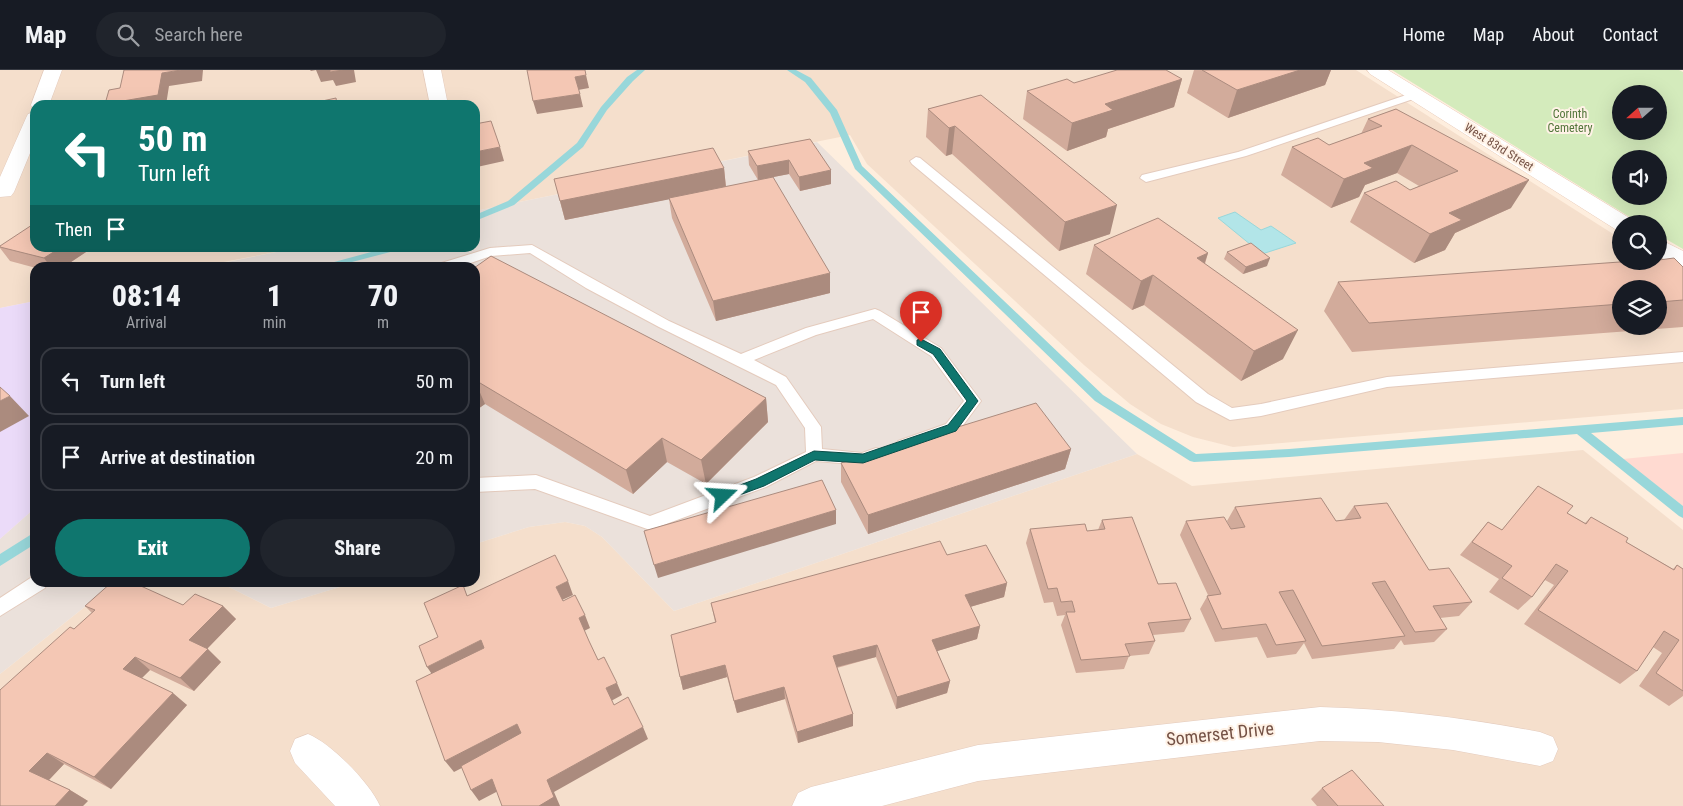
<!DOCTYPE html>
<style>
:root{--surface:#171b24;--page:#20242c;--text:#f1f3f6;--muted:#9ea1a6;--line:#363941;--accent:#0f766e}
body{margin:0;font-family:"Roboto Condensed",sans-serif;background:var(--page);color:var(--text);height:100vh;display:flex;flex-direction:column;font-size:19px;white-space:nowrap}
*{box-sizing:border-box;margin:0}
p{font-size:16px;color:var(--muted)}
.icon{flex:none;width:28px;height:28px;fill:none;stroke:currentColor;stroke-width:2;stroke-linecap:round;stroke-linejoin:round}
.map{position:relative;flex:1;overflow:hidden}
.side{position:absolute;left:30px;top:192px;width:450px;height:325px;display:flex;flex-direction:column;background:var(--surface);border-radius:15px;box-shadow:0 5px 20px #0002}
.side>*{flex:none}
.banner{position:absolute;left:30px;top:30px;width:450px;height:152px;border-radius:15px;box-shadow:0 5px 20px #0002;background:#0f766e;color:#fff;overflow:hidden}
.needle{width:32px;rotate:249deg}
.buttons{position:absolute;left:1612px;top:15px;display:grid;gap:10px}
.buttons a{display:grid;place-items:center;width:55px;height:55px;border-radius:50%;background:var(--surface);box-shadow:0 5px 20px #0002;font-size:25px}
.pin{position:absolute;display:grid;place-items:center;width:42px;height:42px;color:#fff;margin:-51px -21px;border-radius:50% 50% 50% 0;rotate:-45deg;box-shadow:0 0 5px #0007}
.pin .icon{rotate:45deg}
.me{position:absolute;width:55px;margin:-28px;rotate:70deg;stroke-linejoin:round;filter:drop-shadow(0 0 4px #0008)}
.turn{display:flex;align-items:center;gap:18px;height:105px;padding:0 25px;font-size:22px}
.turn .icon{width:65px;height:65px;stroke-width:2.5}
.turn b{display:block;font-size:35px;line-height:42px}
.then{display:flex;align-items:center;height:48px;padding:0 25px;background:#0003;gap:10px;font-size:19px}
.eta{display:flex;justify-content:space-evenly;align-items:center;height:85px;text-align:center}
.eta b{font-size:30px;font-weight:800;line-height:35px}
.button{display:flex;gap:10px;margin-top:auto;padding:10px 25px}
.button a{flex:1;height:58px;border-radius:30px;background:var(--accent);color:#fff;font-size:20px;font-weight:800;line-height:58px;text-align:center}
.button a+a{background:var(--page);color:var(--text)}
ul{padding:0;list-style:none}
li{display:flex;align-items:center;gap:15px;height:68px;margin:0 10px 8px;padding:0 15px;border:2px solid var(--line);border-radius:15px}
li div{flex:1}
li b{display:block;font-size:19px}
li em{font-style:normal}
header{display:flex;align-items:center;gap:30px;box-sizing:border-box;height:70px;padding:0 25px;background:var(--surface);border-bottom:1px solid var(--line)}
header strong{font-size:24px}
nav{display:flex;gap:28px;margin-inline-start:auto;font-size:18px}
.search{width:350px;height:45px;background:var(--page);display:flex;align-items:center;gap:12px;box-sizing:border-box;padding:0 18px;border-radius:28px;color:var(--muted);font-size:19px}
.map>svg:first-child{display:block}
</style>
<header>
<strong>Map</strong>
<div class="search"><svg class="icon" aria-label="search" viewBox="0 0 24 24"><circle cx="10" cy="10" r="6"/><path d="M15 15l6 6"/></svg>Search here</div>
<nav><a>Home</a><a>Map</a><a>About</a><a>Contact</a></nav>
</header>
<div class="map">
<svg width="1683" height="736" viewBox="0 0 1683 736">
<rect width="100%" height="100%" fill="#feeede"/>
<path fill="#f5dfcc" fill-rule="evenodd" d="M0 0H1356L1621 169V191H1657L1683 208V339L1233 377 1193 367 1161 354 1130 334 1084 295 867 94 850 65 475 141V35H35V178H296L198 197 35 198V231L0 238ZM1621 219H1659V256H1621Z
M1583 380 1683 460V736H0V604L115 513H221L271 538 353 513 475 512V474L529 457 565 452 585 456 602 467 674 541 1137 384 1192 416Z"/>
<path fill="#ffdad1" d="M1683 383V436L1623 389Z"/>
<path fill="#ebe1db" d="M817 72 1137 384 674 541 602 467 585 456 565 452 529 457 475 474V198H198L296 178H475V141Z
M35 438V512L115 513 0 604V469Z
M221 513H353L271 538Z"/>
<path fill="#ebdbf9" d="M35 231V438L0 469V238Z"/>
<path fill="#d4ebbc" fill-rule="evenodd" d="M1392 0H1679L1683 2V179L1659 165V154H1641ZM1621 24H1659V61H1621ZM1621 89H1659V126H1621Z"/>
<path fill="#b2e5e8" stroke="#98d7da" d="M1235 142 1261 160 1271 156 1296 173 1262 184 1218 148Z"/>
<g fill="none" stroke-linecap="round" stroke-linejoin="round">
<path fill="#98d7da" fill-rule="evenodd" d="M637 0H645L633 11 607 40 583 77 514 135 475 151V145L508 131 577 73 601 37 627 7Z
M787 0H796L811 8 837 40 862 96 1103 325 1196 384 1289 379 1683 347V355L1591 363 1683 436V448L1679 446 1577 364 1289 387 1194 392 1190 391 1095 331 855 99 830 43 805 12Z
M386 178H400L398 180 329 198H312Z
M35 462V474L0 496V484Z"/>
<defs>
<path id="lane" d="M1415 22 1420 25 1419 27 1246 86 1146 112 1140 108 1142 105 1238 82Z
M916 87 920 88 1208 324 1232 338 1261 334 1387 307 1683 282V292L1387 317 1261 346 1230 350 1196 332 912 94 910 91Z
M532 175 669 251 741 284 806 258 875 239 880 241 941 278 981 331 958 362 904 381 898 379 896 375 898 371 946 354 964 331 931 286 873 249 816 265 754 290 786 307 821 357 822 379 862 383 876 378 882 380 884 384 882 388 863 395 816 391 766 417 650 460 535 419 475 422V408L536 405 650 446 754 407 806 382 805 358 776 315 659 257 586 218 530 183 491 186 456 198H434L435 195 490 178Z
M35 505V512H47L45 518 0 546V528Z"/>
<path id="street" d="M44 0H62L49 35H35L33 39 31 35Z
M423 0H441L447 30 445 34 436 35 429 30Z
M35 42V71L14 122 11 126 0 127V107L26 48 28 44Z
M1320 637C1395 639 1466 648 1540 662L1553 667 1558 679 1553 691 1540 696 1453 680 1378 672 1320 671 978 711 882 736H792L798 723 811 717 978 675Z
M308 664C331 673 370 713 380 736H335L295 693 290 681 295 669Z"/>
<path id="secondary" d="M1367 0H1388L1631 149 1634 154H1621V160L1615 159 1370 4Z
M1659 169 1683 181V198L1675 196 1659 186Z"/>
</defs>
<use href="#lane" stroke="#e4cbbd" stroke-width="2"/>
<use href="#street" stroke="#e4cbbd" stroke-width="1"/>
<use href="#secondary" stroke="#e9cbb9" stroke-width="1"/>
<use href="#lane" fill="#fff" fill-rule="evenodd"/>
<use href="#street" fill="#fff" fill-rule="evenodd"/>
<use href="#secondary" fill="#fff" fill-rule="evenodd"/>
</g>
<path fill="#d2ab9b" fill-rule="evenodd" d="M1194 0H1331L1325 15 1228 48 1187 23Z
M1182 9 1174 37 1108 59 1106 67 1067 81 1023 49 1027 21 1074 13Z
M981 25 1110 164 1059 181 952 84 946 86 926 67 928 39Z
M1396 39 1511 138 1455 163 1445 180 1414 193 1350 152 1364 123 1410 120 1419 116 1397 103 1365 115 1359 127 1331 138 1281 105 1292 77 1329 75 1361 64 1368 49Z
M810 69 831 114 800 121 789 104 773 107 830 223 716 251 672 148 669 129 565 150 554 109 724 98 726 117 758 110 749 95 748 81Z
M1094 175 1208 183 1205 194 1283 289 1241 311 1144 235 1132 240 1086 204Z
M0 176 92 178 62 198H36L10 191 0 178Z
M1227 182 1267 196 1243 204 1224 189Z
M1683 197V257L1352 282 1324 241 1338 212ZM1621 219H1659V256H1621Z
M475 198 766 328 768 352 706 414 667 392 633 424 485 334 475 341Z
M1071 379 1065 399 868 464 841 412V393Z
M1538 416 1567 443 1585 453 1591 447 1626 472 1673 499 1677 495 1683 499V626L1669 636 1639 616 1662 583 1653 577 1637 601 1620 614 1524 554 1554 515 1545 510 1532 527 1518 540 1489 522 1499 509 1460 485 1488 452 1502 460Z
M1354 436 1429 500 1472 532 1459 546 1440 548 1447 559 1434 572 1404 575 1401 570 1394 579 1312 589 1304 573 1296 584 1267 588 1257 567 1215 572 1200 539 1208 525 1180 465 1186 451 1231 459 1227 451 1235 437 1336 451 1344 450Z
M1102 450 1158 514 1191 549 1184 562 1153 565 1155 571 1149 584 1129 586 1124 599 1076 603 1061 555 1065 545 1057 546 1053 532 1044 533 1026 473 1030 459 1087 461 1098 460Z
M947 485 1007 513 1004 527 970 537 980 556 977 569 937 581 950 611 947 623 896 639 876 587 837 598 853 644V656L798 673 785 629 737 643 727 607 683 620 680 607 715 552 711 533Z
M183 535 223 536 236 549 207 579 221 592 194 621 150 600 141 608 187 635 111 719 64 694 49 710 70 720 88 731 0 736 74 559 92 543 85 536Z
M1322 718 1384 736H1317L1311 729Z"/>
<path fill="#ab8b7e" d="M181 0H203L202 11 169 16 166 35H106L105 34 162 3Z
M310 0H354L356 12 336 16 333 10 321 12 316 0 311 1Z
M1300 0H1331L1325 15 1228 48 1237 20Z
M586 5 589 18 578 20 575 7Z
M1182 9 1174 37 1108 59 1106 67 1067 81 1072 53 1105 34Z
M580 24 583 37 537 44 533 31Z
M955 56 952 84 946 86 949 58Z
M1412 75 1397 103 1365 115 1359 127 1331 138 1344 109 1364 93Z
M500 77 504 91 477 97 475 91V82Z
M789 90V104L758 110 757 96Z
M724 98 726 118 565 150 560 131Z
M831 100V114L800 121 799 107Z
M1529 110 1511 138 1455 163 1445 180 1414 193 1430 164 1449 143Z
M1117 135 1110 164 1059 181 1065 152Z
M60 178H92L62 198H51L44 188Z
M1208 183 1198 213 1197 188Z
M1270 188 1267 196 1243 204 1246 197Z
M830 203V223L716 251 713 231Z
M1153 205 1144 235 1132 240 1141 211Z
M1298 260 1283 289 1241 311 1254 281Z
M475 311 485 334 475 341Z
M10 326 29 346 0 362V331Z
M766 328 768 352 706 414 701 390Z
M662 368 667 392 633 424 626 400Z
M1071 379 1065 399 868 464V445Z
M836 440V454L658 508 654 495Z
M568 511 573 525 562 530 556 517Z
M1007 513 1004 527 963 539 965 525Z
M223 536 236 549 203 583 189 570Z
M585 545 590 558 584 561 579 548Z
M980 556 977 569 931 583 932 570Z
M481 570 488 583 436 610 427 597Z
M877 575 876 587 833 598V586Z
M208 579 221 592 194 621 180 608Z
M135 587 150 600 138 612 123 599Z
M725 595 727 607 683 620 680 607Z
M950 611 947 623 896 639 897 627Z
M617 613 622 625 611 631 606 618Z
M784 617 785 629 737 643 734 631Z
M173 623 187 635 111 719 94 707Z
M853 644V656L798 673 797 662Z
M517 654 524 666 454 702 445 691Z
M643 657 648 669 554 722 560 736H539L547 710Z
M47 683 64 694 47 712 29 701Z
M492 709 500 720 479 731 471 720Z
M70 720 88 731 83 736H55Z"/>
<path fill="#f4c7b4" stroke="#ab8b7e" d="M124 0H181L162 3 158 25 105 34 109 20 120 18Z
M330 0H343L330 2Z
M527 0H585L586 5 575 7 580 24 533 31Z
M1117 0H1166L1182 9 1105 34 1113 40 1072 53 1027 21 1067 9 1074 13Z
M1202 0H1300L1237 20Z
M981 25 1117 135 1065 152 955 56 949 58 928 39Z
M336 28 337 35H304Z
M1396 39 1529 110 1449 143 1462 150 1430 164 1364 123 1396 111 1410 120 1458 101 1412 75 1364 93 1373 98 1344 109 1292 77 1318 68 1329 75 1382 56 1368 49Z
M491 51 500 77 475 82V54Z
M810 69 831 100 799 107 789 90 757 96 748 81Z
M713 78 724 98 560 131 554 109Z
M773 107 830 203 713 231 669 128Z
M1158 148 1208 183 1197 188 1298 260 1254 281 1153 205 1141 211 1094 175Z
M35 153V178H60L44 188 0 177V176Z
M1251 173 1270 188 1246 197 1227 182Z
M491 186 766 328 701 390 662 368 626 400 475 310V198H474Z
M1674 188 1683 197V230L1659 232V219H1621V234L1369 253 1338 212 1634 191H1659V190Z
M0 317 10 326 0 331Z
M1036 333 1071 379 868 445 841 393Z
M822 410 836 440 654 495 644 461Z
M1538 416 1573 436 1567 443 1586 454 1591 447 1628 468 1626 472 1674 500 1677 495 1683 499V621L1656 603 1679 570 1664 561 1637 601 1538 540 1568 501 1556 494 1532 527 1502 508 1512 496 1472 472 1488 452 1502 460Z
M1321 428 1336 451 1361 448 1354 436 1387 433 1429 500 1449 498 1472 532 1433 536 1447 559 1415 562 1385 511 1372 513 1405 566 1322 576 1293 520 1279 522 1306 571 1276 575 1266 554 1222 559 1207 526 1221 524 1186 451 1224 447 1231 459 1245 457 1235 437Z
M1132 447 1158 514 1176 513 1191 549 1148 553 1155 571 1125 574 1130 586 1081 590 1066 542H1075L1072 531 1061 532 1057 518 1048 519 1030 459 1085 454 1087 461 1105 459 1102 450Z
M940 471 947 485 986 475 1007 513 965 525 980 556 932 570 950 611 897 627 877 575 833 586 853 644 797 662 784 617 734 631 725 595 680 607 671 565 716 552 711 533Z
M555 485 568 511 556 517 563 531 575 525 585 545 579 548 589 571 598 590 604 587 617 613 606 618 614 635 628 627 643 657 547 710 554 727 539 736H502L492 709 471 720 461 696 521 663 517 654 445 691 416 611 484 578 481 570 427 597 419 576 438 567 424 533 463 515 467 526Z
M112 512H132L183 535 195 524 223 536 189 570 208 579 180 608 135 587 123 599 173 623 94 707 47 683 29 701 70 720 55 736H0V620L70 557 74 559 95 540 85 536Z
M1352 700 1384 736H1338L1322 718Z"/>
<path fill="#0f766e" stroke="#0a4d48" d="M921 269 940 279 978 331 956 361 863 393 815 390 764 416 723 431 719 429 717 426 719 423 756 409 814 381 863 384 948 355 967 331 933 284 917 275V270Z"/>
<g text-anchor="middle" stroke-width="4" stroke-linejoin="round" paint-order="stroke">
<g font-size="12" fill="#52753a" stroke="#fff2e6">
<text x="1570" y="48">Corinth<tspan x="1570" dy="14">Cemetery</tspan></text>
</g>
<g font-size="12" fill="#745145" stroke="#fff2e6">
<text transform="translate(1499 77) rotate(32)" y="4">West 83rd Street</text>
</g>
<g font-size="18" fill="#745145" stroke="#fff2e6">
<text transform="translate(1220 664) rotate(-6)" y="6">Somerset Drive</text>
</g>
</g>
</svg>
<div class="buttons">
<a><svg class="needle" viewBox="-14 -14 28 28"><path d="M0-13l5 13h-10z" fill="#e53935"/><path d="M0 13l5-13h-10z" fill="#9ea1a6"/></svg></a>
<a><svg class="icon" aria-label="sound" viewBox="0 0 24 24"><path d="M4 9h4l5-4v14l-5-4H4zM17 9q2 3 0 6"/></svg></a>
<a><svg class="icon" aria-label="search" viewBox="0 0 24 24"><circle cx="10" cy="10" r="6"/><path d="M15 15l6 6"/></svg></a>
<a><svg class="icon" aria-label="layers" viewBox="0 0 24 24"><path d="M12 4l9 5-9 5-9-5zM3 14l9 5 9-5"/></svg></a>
</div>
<div class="pin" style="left:921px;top:272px;background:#d93025"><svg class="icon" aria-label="arrive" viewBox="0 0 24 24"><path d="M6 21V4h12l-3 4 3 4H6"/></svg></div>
<svg class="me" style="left:723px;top:426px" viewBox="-20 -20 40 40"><path d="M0-17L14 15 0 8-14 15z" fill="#0f766e" stroke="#fff" stroke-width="4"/></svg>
<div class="banner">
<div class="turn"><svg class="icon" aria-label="left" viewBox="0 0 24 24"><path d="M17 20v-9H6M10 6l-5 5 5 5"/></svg><div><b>50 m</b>Turn left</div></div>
<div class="then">Then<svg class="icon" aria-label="arrive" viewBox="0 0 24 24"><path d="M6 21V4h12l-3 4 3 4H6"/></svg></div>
</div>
<section class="side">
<div class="eta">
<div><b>08:14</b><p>Arrival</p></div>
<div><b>1</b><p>min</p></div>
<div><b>70</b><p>m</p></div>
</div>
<ul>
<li><svg class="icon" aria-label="left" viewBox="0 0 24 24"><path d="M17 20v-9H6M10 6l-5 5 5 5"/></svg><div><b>Turn left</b></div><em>50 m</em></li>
<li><svg class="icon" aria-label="arrive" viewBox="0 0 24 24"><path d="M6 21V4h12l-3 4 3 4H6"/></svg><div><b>Arrive at destination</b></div><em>20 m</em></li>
</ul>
<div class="button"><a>Exit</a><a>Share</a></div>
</section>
</div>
